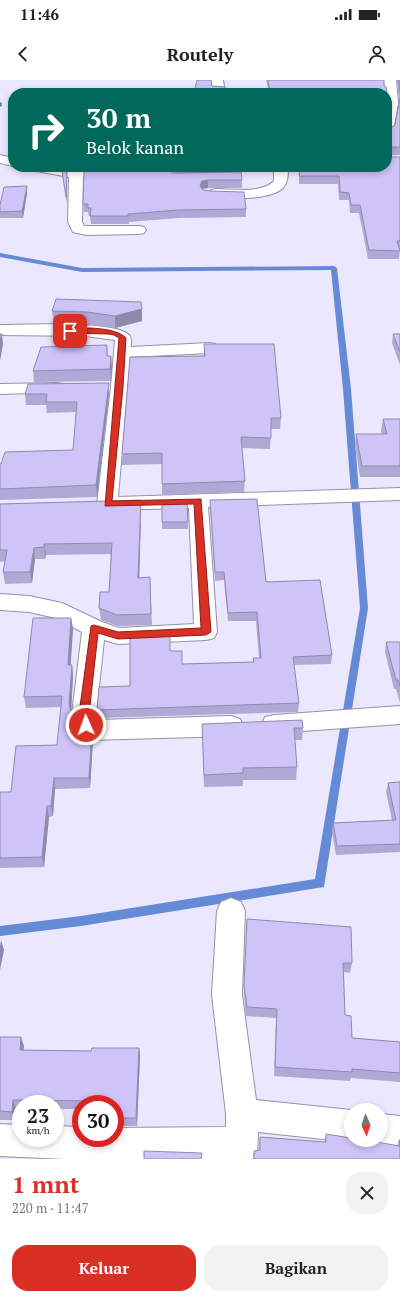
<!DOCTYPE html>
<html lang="id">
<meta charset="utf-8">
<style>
:root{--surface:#fff;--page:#f2f2f2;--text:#222;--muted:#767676;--accent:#d93025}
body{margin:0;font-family:"PT Serif",serif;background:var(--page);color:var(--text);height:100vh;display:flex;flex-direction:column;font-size:15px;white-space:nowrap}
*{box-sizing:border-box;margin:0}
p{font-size:13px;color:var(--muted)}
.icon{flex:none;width:22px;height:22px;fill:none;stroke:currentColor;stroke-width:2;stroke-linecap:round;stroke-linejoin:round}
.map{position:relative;height:1079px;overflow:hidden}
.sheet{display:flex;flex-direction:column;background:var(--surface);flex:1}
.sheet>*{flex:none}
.top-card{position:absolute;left:8px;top:8px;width:384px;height:84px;border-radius:16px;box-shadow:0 2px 6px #0003;background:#00695c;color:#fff;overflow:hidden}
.needle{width:26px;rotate:177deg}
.controls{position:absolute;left:344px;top:1023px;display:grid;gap:8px}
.controls a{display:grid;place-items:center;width:44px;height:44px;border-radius:50%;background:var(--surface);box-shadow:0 2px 6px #0003;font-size:20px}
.speed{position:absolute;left:12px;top:1015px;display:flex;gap:8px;font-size:20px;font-weight:700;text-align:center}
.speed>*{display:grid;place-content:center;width:52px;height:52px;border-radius:50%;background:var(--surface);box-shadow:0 2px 6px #0003;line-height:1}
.speed small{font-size:10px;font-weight:400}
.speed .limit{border:6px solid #d22;background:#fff;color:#111}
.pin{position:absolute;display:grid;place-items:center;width:34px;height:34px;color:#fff;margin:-17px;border-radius:8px;box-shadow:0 2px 6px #0006}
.me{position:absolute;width:44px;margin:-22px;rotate:358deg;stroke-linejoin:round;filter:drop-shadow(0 0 3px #0008)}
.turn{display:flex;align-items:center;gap:14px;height:84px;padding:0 12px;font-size:18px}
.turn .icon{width:52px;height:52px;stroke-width:2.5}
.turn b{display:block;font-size:28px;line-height:34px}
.round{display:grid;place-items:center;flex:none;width:42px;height:42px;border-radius:16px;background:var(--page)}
.head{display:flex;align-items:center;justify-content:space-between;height:68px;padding:0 12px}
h1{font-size:24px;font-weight:600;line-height:30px;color:var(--accent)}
.cta{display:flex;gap:8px;margin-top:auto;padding:8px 12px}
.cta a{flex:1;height:46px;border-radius:16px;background:var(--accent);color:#fff;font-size:16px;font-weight:600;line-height:46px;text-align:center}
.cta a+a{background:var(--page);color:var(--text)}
.status{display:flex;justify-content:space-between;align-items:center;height:28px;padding:0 20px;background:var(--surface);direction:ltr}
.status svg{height:11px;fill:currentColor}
header{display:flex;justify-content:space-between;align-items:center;height:52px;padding:0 12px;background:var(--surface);font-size:18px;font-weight:600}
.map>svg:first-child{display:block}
</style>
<div class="status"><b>11:46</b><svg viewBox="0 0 49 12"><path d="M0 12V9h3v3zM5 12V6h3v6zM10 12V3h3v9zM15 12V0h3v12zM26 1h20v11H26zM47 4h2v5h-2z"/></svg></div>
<header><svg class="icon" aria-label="back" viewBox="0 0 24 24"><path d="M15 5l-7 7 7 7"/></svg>Routely<svg class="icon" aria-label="person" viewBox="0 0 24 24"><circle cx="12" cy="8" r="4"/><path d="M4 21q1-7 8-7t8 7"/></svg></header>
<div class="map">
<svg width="400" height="1079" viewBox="0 0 400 1079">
<rect width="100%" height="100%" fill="#ebe7fe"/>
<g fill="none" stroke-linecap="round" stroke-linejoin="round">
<path fill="#658bd6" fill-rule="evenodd" d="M0 22 2 23V26L0 27Z
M0 173 82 188 334 186 337 188 351 309 368 528 324 807 81 846 0 856V846L81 836 315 799 360 528 343 309 331 190 82 192 0 177Z"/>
<defs>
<path id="minor" d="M211 0H223L225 13H213Z
M384 0H396L398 23 393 52 387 56V13H385Z
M0 75 13 78V86L0 83Z
M29 87H58L69 89 222 87 215 91 83 96 82 142 84 146H139L144 147 146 150 144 153 139 154 86 155 73 152 68 142 69 97 31 90Z
M274 87H288C288 95 288 102 283 108 271 120 227 120 211 116L209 113 211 110 216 109C233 109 261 114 274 101Z
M0 245C24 245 114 240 129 255 132 258 131 263 131 267L209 263 215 264 217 268 215 272 209 273 130 277 118 417 400 408V420L208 427 217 552 214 558 206 560 118 564 104 560 96 634 97 640 231 636 240 639 243 646 240 653 231 656 91 660C78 655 74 647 72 634L82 552 56 538 29 532 0 530V514L29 516 62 523 102 542 119 548 194 544 189 428 107 430 100 428 97 424 111 307 115 260 85 256 0 255Z
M57 303 63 304 66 308 63 312 0 314V304Z
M400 626V644L274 653 265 651 262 644 265 637 274 635Z
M231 818 241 822 245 831 242 915 256 1020 351 1030V1060H356L351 1062 258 1052 257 1079H64L0 1076V1044L21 1045V1058H55V1046L81 1047V1058H115V1048L226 1047V1034L212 915 217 831 221 822Z
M381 1034 400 1036V1068L381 1066 370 1061 369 1060H381Z"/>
</defs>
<use href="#minor" stroke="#9591a6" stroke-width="2"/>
<use href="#minor" fill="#fff" fill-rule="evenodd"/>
</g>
<path fill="#b1a9d5" d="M266 0H384V6L387 13H269Z
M397 0H400V75H387V28L388 50 395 45 399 22Z
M400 77V169L399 179H368L359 133H350L349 120H339L338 104H299V96Z
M66 87H107L69 88Z
M149 89 172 93 242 100V108H208L202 109 246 129V137L179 138 129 142V144H91L90 136H89L88 132H84L83 124Z
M27 113 23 138H0V125Z
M142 229V241L115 248 88 244 54 243 52 231Z
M393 254H400V285L392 263Z
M204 264 281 338 280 349H271L270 369 242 368 245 401 244 412 162 415V384L122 385V374L204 276Z
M107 265 108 276H111L112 287 111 301 34 302 33 291Z
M25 314H109L97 417 0 420V384L73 370 76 332 47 333 46 325H26Z
M383 339H400V397H360L355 365 356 354H382L381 351Z
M141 420V431L139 498 150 497 152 545 118 546 101 540 99 528 109 512 111 474 46 475 45 479H35L32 503 5 504 3 492 5 481 0 482V424Z
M210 420 266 502 332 575 331 584 294 585 299 623 298 632 98 638 97 630 130 606 170 571 182 584 253 582V578H259L256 541H228L224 500 215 501 210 428Z
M187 422 188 449H162V423Z
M71 538 73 549 70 585H72L73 596 71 630 73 636 77 643 93 661 90 708 55 709 53 736 49 737 44 787 0 788V712H11L57 665 61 627 26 628 24 617Z
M386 562H400V623L396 609H394L385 572Z
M202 644 303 648 302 660H295L297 687 296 700H243V706L204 707Z
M400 702V772L336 775 332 752 333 743 392 740 386 712 388 703Z
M247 839 352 883 350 893 344 892 345 935 352 958 400 962V1002L351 998 350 1001 274 996 276 938 246 936 244 915Z
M0 957 24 966 23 970 91 971 139 968 140 977 137 1046H115V1024H81V1029H55V1024H21V1029H16L15 1040H0Z
M326 1054 397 1066 399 1060 400 1079H253L254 1071 259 1070 260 1057 324 1062Z"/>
<path fill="#9089ae" d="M67 92V123L66 117Z
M208 100V108L202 109 200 106 202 101Z
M27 106V113L23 138 22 131Z
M142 229V241L115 248V236Z
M2 254 3 264 0 281V262Z
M111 276 112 287 111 301 110 289Z
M109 303V314L97 417 96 405Z
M141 420V431L139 509 138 498Z
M44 464 46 475 45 479 44 467Z
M34 468 35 479 32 503 30 492Z
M71 538 73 549 70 596 68 585Z
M72 585 73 596 71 634 69 624Z
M92 651 93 661 90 708 89 698Z
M54 698 55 709 53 736 51 726Z
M47 726 49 737 44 787 42 777Z
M1 860 4 870 0 890V866Z
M21 957 24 966 22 980 20 970Z
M139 968 140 977 137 1046 136 1038Z
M13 1020 16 1029 15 1040 12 1032Z"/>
<path fill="#cec4f8" stroke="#9089ae" d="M197 0H211L212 6 225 7 226 13H194Z
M268 0H384V6L386 7 387 13H270Z
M399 0H400V12Z
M400 18V67H387V28L388 50 395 45Z
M387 77H400V161H397L400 171 369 170 360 125H351L349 113 340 112 339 96H299L301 87H387Z
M149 87V89L171 90 172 93 241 92 242 100H208L202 101 200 106 203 110 210 111 244 112 246 129 179 130 128 134V136H90L91 128H88V124H83L84 90Z
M62 91 67 92 66 117Z
M27 106 22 131 0 132V125L4 107Z
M56 219 141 222 142 229 115 236 87 232 52 231Z
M0 254H2L0 262Z
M393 254H400V272Z
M204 264H274L281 338H271V358L241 357 245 401 162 404V373L122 374 130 277 205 276Z
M107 265V276H111L110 289 33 291 41 267Z
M109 303 96 405 0 409V384H1L5 372 73 370 77 322H46L47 314H25L28 304Z
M383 339H400V386H362L356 354H387Z
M257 419 266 502 320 500 332 575 293 577 299 623 97 630 99 607 130 606V556L170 555V571H182V584L254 582 253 578H261L257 532 228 533 224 492H215L210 420Z
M141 420 138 498 150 497 151 534 117 535 99 528 100 512H109L112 463 44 464V467L34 468 30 492H3L7 470H0V424Z
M187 422 188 442H162V423Z
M33 538H71L68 585H72L69 624 73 636 77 643 85 649 92 651 89 698H54L51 726H47L42 777 0 778V712H11L16 666 57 665 62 616 24 617Z
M386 562H400V606L398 600H396Z
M302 640 303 648H294L297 687 243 688V693L204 695 202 644Z
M400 702V764L337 766 333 743 396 740 388 703Z
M247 839 351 847 352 883H343L345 935 351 936 352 958 400 962V993L352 989V992L275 987 277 929 247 927 244 906Z
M0 957H21L20 970 91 971 92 968H139L136 1038H115V1024H87L88 1021 13 1020 12 1032 0 1031Z
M326 1054 351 1058V1060H364L400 1066 399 1060H400V1079H254V1071L260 1070V1057L326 1062Z
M144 1071 202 1073 201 1079H144Z"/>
<path fill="#d93025" stroke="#8d1f18" d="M68 249C82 247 116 247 126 258L123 307 112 421 201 419 211 552 206 555 118 559 98 553 89 634 91 645 86 649 81 645 79 634 91 546 94 545 118 552 201 548 194 424 105 426 119 258 114 255 108 254 70 253 67 251Z"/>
</svg>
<div class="controls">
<a><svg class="needle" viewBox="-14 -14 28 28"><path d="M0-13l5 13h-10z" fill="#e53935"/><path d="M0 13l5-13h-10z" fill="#767676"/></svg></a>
</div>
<div class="speed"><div>23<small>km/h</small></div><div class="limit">30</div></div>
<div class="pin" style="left:70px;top:251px;background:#d93025"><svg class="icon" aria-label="arrive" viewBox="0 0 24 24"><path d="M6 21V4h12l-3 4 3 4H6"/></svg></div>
<svg class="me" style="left:86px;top:645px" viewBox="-20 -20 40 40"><circle r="17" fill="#d93025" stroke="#fff" stroke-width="3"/><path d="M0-11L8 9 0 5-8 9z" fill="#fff"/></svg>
<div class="top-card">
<div class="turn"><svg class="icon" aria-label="right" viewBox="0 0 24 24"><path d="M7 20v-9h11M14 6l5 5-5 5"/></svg><div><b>30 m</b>Belok kanan</div></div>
</div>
</div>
<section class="sheet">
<div class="head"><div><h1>1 mnt</h1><p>220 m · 11:47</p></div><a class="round"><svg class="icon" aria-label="close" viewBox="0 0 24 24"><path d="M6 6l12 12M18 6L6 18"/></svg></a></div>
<div class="cta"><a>Keluar</a><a>Bagikan</a></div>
</section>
